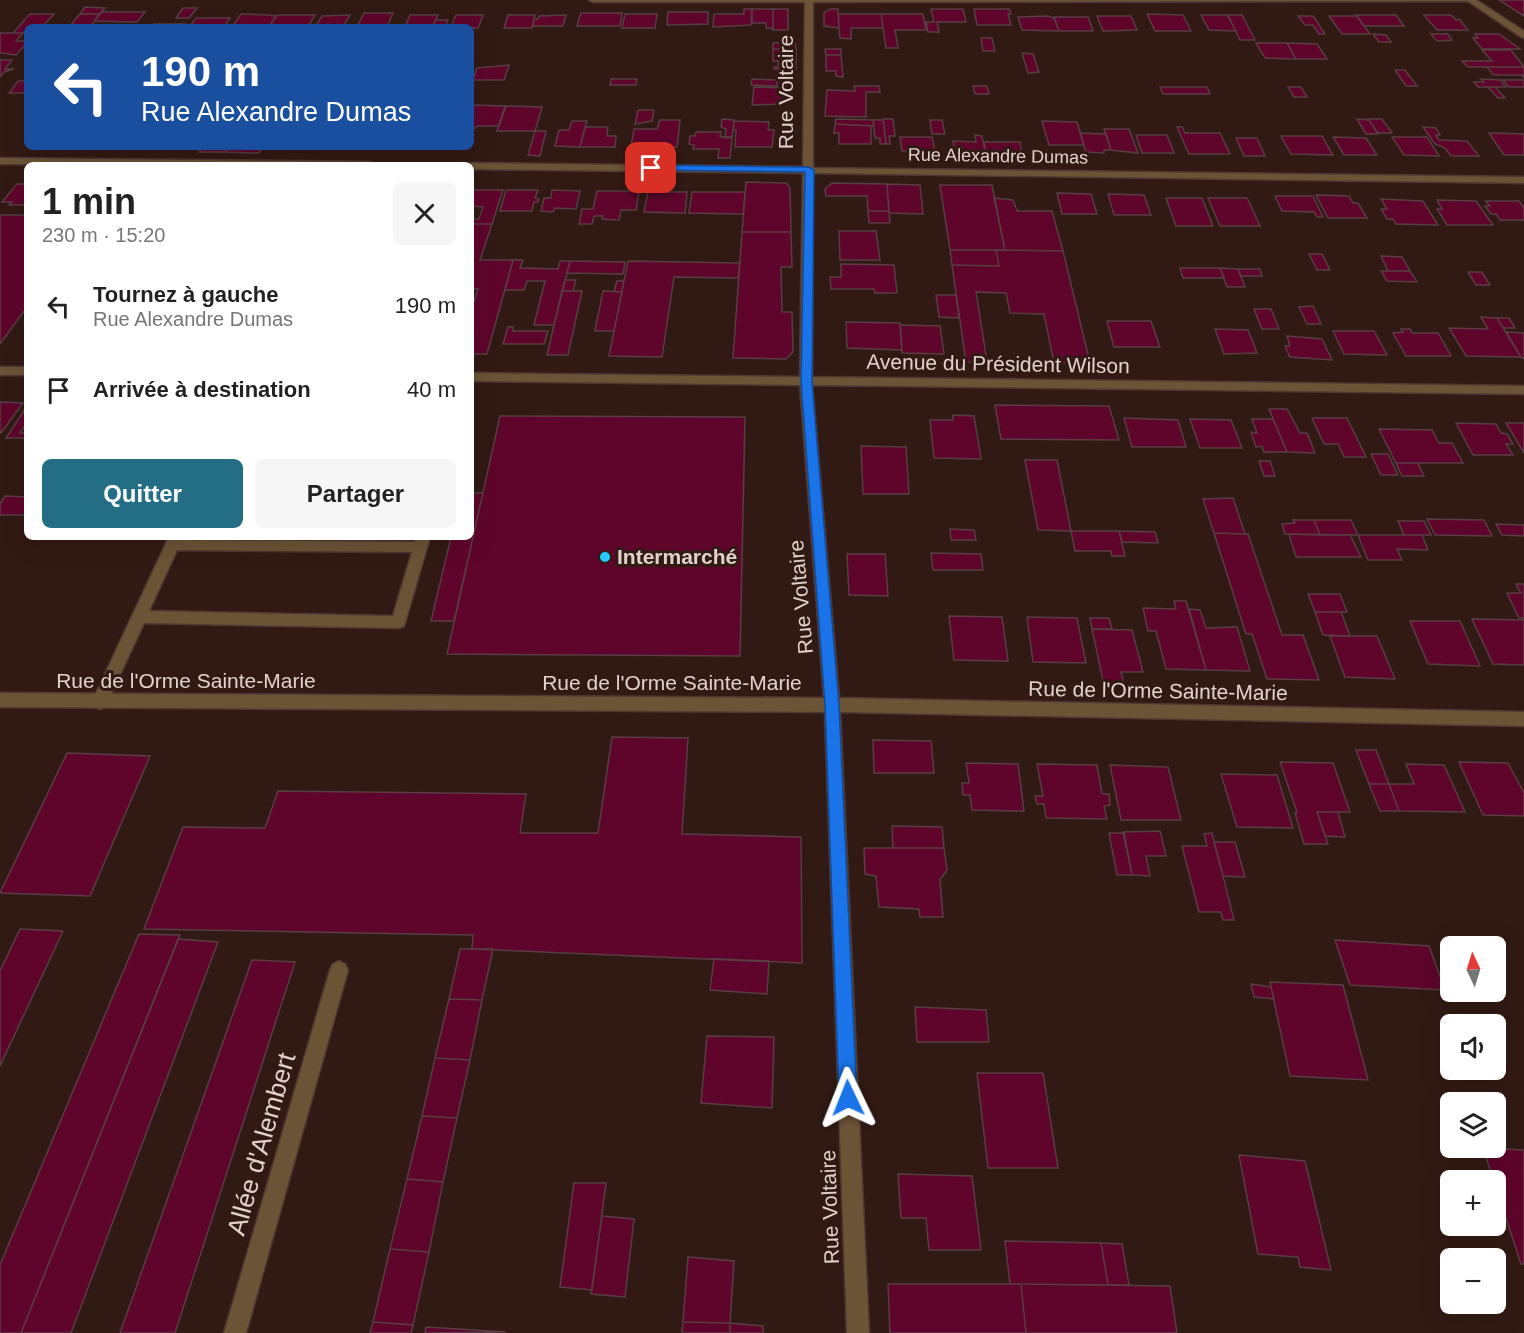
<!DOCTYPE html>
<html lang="fr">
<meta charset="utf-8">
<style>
:root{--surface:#fff;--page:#f6f6f6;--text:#222;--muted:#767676;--accent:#236d85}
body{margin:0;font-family:Arial,sans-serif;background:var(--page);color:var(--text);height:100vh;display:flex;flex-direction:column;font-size:22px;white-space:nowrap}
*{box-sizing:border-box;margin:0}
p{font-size:20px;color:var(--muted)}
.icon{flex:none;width:33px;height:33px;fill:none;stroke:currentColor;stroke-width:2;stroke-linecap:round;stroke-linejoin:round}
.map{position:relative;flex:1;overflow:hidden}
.details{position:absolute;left:24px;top:162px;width:450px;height:378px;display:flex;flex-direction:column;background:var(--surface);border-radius:9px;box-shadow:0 6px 24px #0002}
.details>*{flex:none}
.guide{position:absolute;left:24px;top:24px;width:450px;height:126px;border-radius:9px;box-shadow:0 6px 24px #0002;background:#1a4fa0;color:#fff;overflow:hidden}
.needle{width:39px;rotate:356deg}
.fabs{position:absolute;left:1440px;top:936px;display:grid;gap:12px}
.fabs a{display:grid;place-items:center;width:66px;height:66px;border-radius:9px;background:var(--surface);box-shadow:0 6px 24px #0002;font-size:30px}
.pin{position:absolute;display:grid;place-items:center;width:51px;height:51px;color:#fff;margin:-26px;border-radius:12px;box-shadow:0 3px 9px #0006}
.me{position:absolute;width:66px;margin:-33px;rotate:358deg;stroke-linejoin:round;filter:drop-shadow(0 0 4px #0008)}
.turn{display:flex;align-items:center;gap:21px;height:126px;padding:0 18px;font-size:27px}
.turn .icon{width:78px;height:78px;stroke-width:2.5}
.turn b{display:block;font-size:42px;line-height:51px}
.round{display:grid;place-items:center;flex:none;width:63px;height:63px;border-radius:9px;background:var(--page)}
.headline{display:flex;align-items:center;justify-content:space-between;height:102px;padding:0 18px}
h1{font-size:36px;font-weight:600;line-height:45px}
.button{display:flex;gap:12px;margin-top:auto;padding:12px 18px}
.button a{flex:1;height:69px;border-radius:9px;background:var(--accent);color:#fff;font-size:24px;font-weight:600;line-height:69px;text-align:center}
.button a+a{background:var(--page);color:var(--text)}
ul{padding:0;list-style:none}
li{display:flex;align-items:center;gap:18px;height:84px;padding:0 18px}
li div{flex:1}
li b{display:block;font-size:22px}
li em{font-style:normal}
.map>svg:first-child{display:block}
</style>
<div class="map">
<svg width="1524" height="1333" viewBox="0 0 1524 1333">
<rect width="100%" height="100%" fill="#321a14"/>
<path fill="#5f052c" stroke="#583d43" stroke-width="1.5" d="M1499 0H1524V16Z
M85 7 105 8 100 14H80Z
M183 8H197L189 18H176Z
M744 9H752L751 25 713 27 714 14H744Z
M752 9H773V28H766V23H752Z
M773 9H788V30H773Z
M830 9H838L839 28 824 26V13Z
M931 9H963L966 22H937L939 32H928L926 22H934Z
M974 9H1009L1011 14H1008L1011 25H977Z
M101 12H145L137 22 94 21Z
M668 12H708V24L667 25Z
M364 13H393L387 27H357Z
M581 13H622L620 26H577Z
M30 14H54L42 27H27V33H13Z
M80 14H100L90 27H69Z
M241 14 269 15 276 16 270 25 232 27Z
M625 14H657L655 28H622Z
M838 14H881L883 28H851V39L840 38Z
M881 14H923L926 30H895L898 48H886Z
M1147 14 1183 15 1191 31H1155Z
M277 15H315L309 25 269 27Z
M350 15 343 27H315L322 16Z
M410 15H438L432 27H405Z
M456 15H483L478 28 451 27Z
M508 15H535L532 28H504Z
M566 15 563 26H533L534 19H538L539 16Z
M1201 15H1227L1236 31 1209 30Z
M1228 15H1242L1255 40H1240Z
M1356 15H1396L1404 26H1364Z
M1424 15H1451L1456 20 1459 19 1468 30H1437Z
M1048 16 1054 18 1059 31 1022 30 1018 17Z
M1097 16H1131L1137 30 1103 31Z
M1298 16H1313L1325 34H1319L1313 25H1305Z
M1329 16H1357L1370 34H1342Z
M1054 17H1088L1093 31H1059Z
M196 18H230L224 27H189Z
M436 20H448L445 27H432Z
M154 24H185L183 27H151Z
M0 33H23L16 41H27V43L16 55 0 53Z
M1373 34 1386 35 1391 42H1379Z
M1431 34H1448L1452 40 1437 41Z
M1475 34H1499L1520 49H1482L1473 38H1478Z
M981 38H992L995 51H983Z
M773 43H795L796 49H773Z
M1256 43H1287L1296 59 1265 58Z
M1287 43 1317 44 1327 59H1296Z
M773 49H796V69H774V67H778V61H773Z
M825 49H841V55H826Z
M1482 50H1511L1524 67H1468L1462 61H1492Z
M1022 53 1033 54 1039 72 1028 73Z
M826 55H841L843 77 836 76V71H826Z
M0 60H12L5 69H14L4 72 0 77Z
M509 65 504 80H473L477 68Z
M1487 67H1524V78L1522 75H1494Z
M1395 70H1405L1417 86H1406Z
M611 79H637L636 85H610Z
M752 79 777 80V86L751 85Z
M1481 79 1500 80 1506 87H1478L1474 82H1484Z
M1503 80H1524V87H1509Z
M18 81H27V93H9Z
M854 86H879L880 92H866V117L825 116 827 90 855 91Z
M973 86H987L989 94H975Z
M754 87 786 88 784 104 752 105Z
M1160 87H1207L1210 94H1163Z
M1288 87H1301L1307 97H1294Z
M1488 87H1495L1505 98H1498Z
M471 105 506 106 499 126H477L476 128H471Z
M505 106 542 107 535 131H497Z
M638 110H654L652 121 635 124Z
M722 119 734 120 732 137 725 138 726 129 721 127Z
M836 119 873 120 874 126 835 124Z
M883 119H893L895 136H889L890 144H886Z
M1357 119 1369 120 1378 134H1366Z
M1368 119H1382L1392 133H1378Z
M660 120H680L677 147H631L634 129H657Z
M873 120H883L886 144H880V138H875Z
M930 120H942L945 134H932Z
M572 121H587L580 147 555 146 559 130H569Z
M734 121 769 122 768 130H774L772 147H735L736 130H733Z
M1042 121 1077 122 1084 145H1049Z
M835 124 871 126V144H839V133H834Z
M585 127H608L607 136H616L615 147H580Z
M1177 127H1182L1185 133H1220L1230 154H1189Z
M1423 127 1436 128 1440 135H1436L1439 140 1467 141 1479 156H1451L1445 148 1435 144Z
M1104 129H1129L1138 153 1111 150Z
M535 131H546L540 156 528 155Z
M696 132H721L720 137H732L730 158H718L719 149H693L694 145 689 144 690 136H695Z
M1080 133 1106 134 1111 150H1104V153L1086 152Z
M1489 133 1524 134V155H1504Z
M975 135 982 136 987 161 956 160 950 148H954L953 141 976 142Z
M1136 135H1167L1174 153H1142Z
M1281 136H1322L1333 155 1291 154Z
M900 137H932L935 151H902Z
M1333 137 1366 138 1377 155H1344Z
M1392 137H1427L1439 156 1404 155Z
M1236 138H1257L1265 156H1244Z
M984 142H1020L1022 154H1018L1019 161H987Z
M202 147H229L226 152H199Z
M229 147H262L259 153 226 152Z
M631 147H644L643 157H629Z
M746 182 786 183 790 188 791 232H742Z
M832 183 887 184 889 211H868L867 196H826L825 189Z
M17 184H27V205H9L12 202H2Z
M887 184 920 185 923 214 889 213Z
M940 185H992L1005 250H950Z
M471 190H503L492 224H471V219H479L483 207 471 206Z
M506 190H538L535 198 539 199 538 202H534L532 211H500Z
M552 190 580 191 576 209 555 208 553 212 541 211 544 198H551Z
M597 191H639L636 210H621L619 220 602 219 603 216H594L592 224H579L582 209H593Z
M648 192H687L685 213 644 212Z
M692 192H745L743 214 689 213Z
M1057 193 1091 194 1097 214H1062Z
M1108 194 1144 195 1151 215H1114Z
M1316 195 1349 196 1353 203H1358L1367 218H1328Z
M1275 196H1313L1323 217H1317L1314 212 1282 211Z
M994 198 1013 200 1017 211H1052L1063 251 1005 250Z
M1166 198H1202L1213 226H1176Z
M1208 198H1247L1260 226H1220Z
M1381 199 1423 201 1438 225 1396 224 1393 219H1387L1381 209H1387Z
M1437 200 1476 201 1493 225H1447L1437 209H1442Z
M1486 201H1519L1524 208V220H1500L1496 214H1491L1485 206H1490Z
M868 211H889L890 223H869Z
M0 215H27V307L0 344Z
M471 224H492L480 260H513L487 354H471V310L478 289H471Z
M839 231H876L880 260H840Z
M742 232H791L792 267H781L782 312H792L793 352 786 359 733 358Z
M950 250H996L999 266 952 265Z
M996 250 1063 251 1090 363H1054L1044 314 1010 313 1006 293 976 292 987 362H966L952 265 999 266Z
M1309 254H1322L1330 270H1317Z
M1381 256 1402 257 1410 271H1388Z
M513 260H523L520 268 558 269 560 261H570L554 325H534L545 281H527L524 290H505Z
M570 261 625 262 623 274 567 273Z
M628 261 681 262 740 263 738 278 674 277 662 357 609 356Z
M841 264 894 265 897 293H875L874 289H831L830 277H841Z
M1180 268H1220L1224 278H1183Z
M1220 268 1238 269 1245 287H1227Z
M1238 269H1260L1262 276H1241Z
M1381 271H1410L1417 282 1387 281Z
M1468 272H1482L1490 285H1476Z
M565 280H576L573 291H562Z
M617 281H624L622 292H614Z
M562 291H582L568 355H547Z
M603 291 622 292 614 331H595Z
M936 295H956L959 318 939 317Z
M1313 306 1321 324H1307L1299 307Z
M1254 309H1271L1279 329H1262Z
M1481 317 1497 318 1521 357 1466 356 1449 328 1488 329Z
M1497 318H1509L1515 328H1503Z
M1107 321H1151L1160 347H1114Z
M846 322 900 323 902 350 847 348Z
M900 325 940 326 944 354 902 353Z
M508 327H513V331H548L544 344H503Z
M1215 329 1248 330 1257 353 1224 354Z
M1401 329H1410L1412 333H1438L1451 356H1406L1393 333 1403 332Z
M1333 331H1374L1387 355 1344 354Z
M1506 332 1524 333V359L1521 357Z
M1287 336 1322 339 1332 360 1290 357 1285 346H1290Z
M0 402 23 403 1 433H0Z
M995 405 1109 406 1119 440 1001 439Z
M27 406V422L20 433H27V438H6Z
M1269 409H1287L1300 433H1307L1315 453 1287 452Z
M953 415 974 416 981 459 934 458 930 420H953Z
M500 416 745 417 740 656 447 654Z
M1124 418 1178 420 1186 447H1132Z
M1312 418H1347L1366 457H1344L1338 444H1324Z
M1190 419 1231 420 1242 448H1200Z
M1252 419H1273L1287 452H1264L1262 446 1256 447 1251 432 1257 433Z
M1456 423 1496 424 1501 433 1507 434 1513 444H1506L1513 455H1473Z
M1506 423H1524V453Z
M1379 429 1432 430 1439 443H1452L1463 463H1396Z
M861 446 906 447 909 494H863Z
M1371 454H1388L1398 475H1381Z
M1025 460H1057L1071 531 1038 530Z
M1259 461H1270L1275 476H1264Z
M1396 463H1418L1424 476H1402Z
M471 493H483L454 621H431L451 537H471Z
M5 496 27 497 26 515H0V504Z
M1233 498 1245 534 1214 533 1203 499Z
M1427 519 1484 520 1492 536 1435 535Z
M1293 520H1314L1320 535 1285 534 1282 524 1295 523Z
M1314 520H1351L1358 535H1320Z
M1398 521H1424L1431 535H1404Z
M1496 524 1524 525V536L1502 535Z
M950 529 974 530 976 540H951Z
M1071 531H1119L1125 556H1112L1111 551H1075Z
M1119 531 1155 532 1158 543 1122 542Z
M1214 533 1248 534 1282 635H1303L1319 680 1267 679 1252 634H1246Z
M1289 534 1350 535 1361 557H1296Z
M1358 535H1422L1428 550 1397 549 1402 560H1368Z
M931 553 981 554 983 570H933Z
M847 554H885L888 596 849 595Z
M1516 584H1524V618H1519L1507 593H1521Z
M1308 594H1340L1347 612H1315Z
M1174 601H1186L1206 670 1166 669 1156 631H1148L1143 608 1176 609Z
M1189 609 1200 610 1206 628 1237 627 1250 671 1206 670Z
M1315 612H1341L1350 636 1323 635Z
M949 616 1002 617 1008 661 954 660Z
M1027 617 1077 618 1086 663 1033 662Z
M1090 618H1109L1112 629H1092Z
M1472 619 1524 620V665L1493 664Z
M1410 621H1460L1480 666 1428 664Z
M1092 629 1132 630 1143 672H1121L1124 685H1104Z
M1330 636H1377L1395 679 1345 677Z
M612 737 688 738 682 834 801 837 802 963 472 949 473 935 144 929 183 827 265 828 278 791 526 794 520 833H598Z
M873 740 931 741 934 773H874Z
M1356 750H1376L1389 784H1369Z
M67 753 150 756 90 896 0 893Z
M1280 762 1333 763 1350 812H1317L1328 844H1304L1295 813 1297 812Z
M1459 762 1508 763 1524 793V816L1483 815Z
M966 763 1018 764 1024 811 972 810 970 795H963L962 783H969Z
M1037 764 1097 765 1102 794H1109L1110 805 1104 806 1107 819 1046 818 1044 804H1037L1035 796H1043Z
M1406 764 1444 765 1465 812 1399 811 1389 784H1414Z
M1110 765 1168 767 1181 820H1121Z
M1221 774 1277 775 1293 828 1237 827Z
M1369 784H1389L1399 811H1380Z
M1317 812H1338L1345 837 1325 836Z
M892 826 942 827 944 848H893Z
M1160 831 1166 856H1146L1150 876 1132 875 1123 832Z
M1109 833H1124L1132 875H1117Z
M1212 833 1223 876 1234 920H1223L1221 912H1199L1182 846H1207L1204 834Z
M1214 842H1235L1245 877 1223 876Z
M864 848H944L947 870 940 880 943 917H920L919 909 879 907 876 876 865 874Z
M20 929 63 931 0 1066V971Z
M139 934 180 935 21 1333H0V1265Z
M178 939 218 942 71 1333H21Z
M1335 940 1429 946 1445 990 1350 985Z
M460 949H493L482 1000 449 999Z
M714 959 769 961 767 994 710 990Z
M252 960 295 962 175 1333H120Z
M1270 982 1343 985 1368 1080 1290 1076Z
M1251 984 1271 987 1274 999 1254 997Z
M449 999 482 1000 470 1060 435 1058Z
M915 1007 986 1010 989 1042H917Z
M707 1036 774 1037 772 1108 701 1103Z
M435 1058 470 1060 457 1118 422 1116Z
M977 1073H1043L1058 1168H988Z
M422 1116 457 1118 443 1182 407 1179Z
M1483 1148 1524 1150V1264H1521Z
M1239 1155 1305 1161 1331 1270 1300 1267 1298 1257 1258 1254Z
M898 1174 972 1176 981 1250H929L926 1218H901Z
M407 1179 443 1182 429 1252 390 1249Z
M574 1183H606L592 1290 560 1287Z
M602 1216 634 1219 625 1297 591 1294Z
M1005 1241 1101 1243 1108 1285 1010 1284Z
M1101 1243 1122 1244 1129 1285H1108Z
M390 1249 429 1252 413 1325 373 1322Z
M688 1257 734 1261 730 1323 683 1322Z
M888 1284H1021L1026 1333H890Z
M1021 1284 1170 1286 1177 1333H1026Z
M373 1322 413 1325 411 1333H370Z
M683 1322 730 1323V1333H682Z
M730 1323 763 1326V1333H730Z
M426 1327 506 1332 425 1333Z"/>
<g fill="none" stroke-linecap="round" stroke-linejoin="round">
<defs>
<path id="service" d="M169 537H183L182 540 415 542 416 537H430L404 626 399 628 144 623 105 707 100 709 95 707 92 702ZM177 550 412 552 393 616 149 611Z
M339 961 345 964 348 970 246 1333H224L330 970 333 964Z"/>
<path id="minor" d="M589 0H1476L1524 31V38L1521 37 1468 1 813 2V168L1524 177V183L813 173 812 377 1524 386V394L812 385 839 698 1524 712V726L840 712 869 1333H847L825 712 0 707V693L824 698 800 385 471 381V373L800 377 803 173 471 169V165H467L471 163 803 167 805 2H593Z
M0 158 369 162 374 165 0 164Z
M0 367H27V375H0Z"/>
</defs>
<use href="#service" stroke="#4e3731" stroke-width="3"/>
<use href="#minor" stroke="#4e3731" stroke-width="3"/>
<use href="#service" fill="#6b5335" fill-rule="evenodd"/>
<use href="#minor" fill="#6b5335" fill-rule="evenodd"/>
</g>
<path fill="#1a73e8" stroke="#114b97" stroke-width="1.5" d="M651 165 809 167 814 170 812 382 839 705 857 1098 854 1105 848 1107 842 1105 839 1098 825 705 801 382 805 172 648 170 647 168Z"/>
<circle fill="#25c9fe" stroke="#321a14" stroke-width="2" cx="605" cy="557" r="6"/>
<g text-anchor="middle" stroke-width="6" stroke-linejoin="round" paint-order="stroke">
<g font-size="18" fill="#e1d1cc" stroke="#321a14">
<text transform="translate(998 156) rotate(1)" y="6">Rue Alexandre Dumas</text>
</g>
<g font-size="21" fill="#e1d1cc" stroke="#321a14">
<text transform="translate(786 92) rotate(-90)" y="7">Rue Voltaire</text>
<text transform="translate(998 364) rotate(1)" y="7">Avenue du Président Wilson</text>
<text transform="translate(801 597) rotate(-95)" y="7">Rue Voltaire</text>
<text x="186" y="688">Rue de l'Orme Sainte-Marie</text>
<text x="672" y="690">Rue de l'Orme Sainte-Marie</text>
<text transform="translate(1158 691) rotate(1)" y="7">Rue de l'Orme Sainte-Marie</text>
<text transform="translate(830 1207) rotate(-92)" y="7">Rue Voltaire</text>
</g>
<g font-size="21" font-weight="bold" fill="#e1d1cc" stroke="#321a14" text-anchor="start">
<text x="617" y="564">Intermarché</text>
</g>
<g font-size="26" fill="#e1d1cc" stroke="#321a14">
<text transform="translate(261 1144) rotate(-74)" y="9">Allée d'Alembert</text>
</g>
</g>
</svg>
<div class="fabs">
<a><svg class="needle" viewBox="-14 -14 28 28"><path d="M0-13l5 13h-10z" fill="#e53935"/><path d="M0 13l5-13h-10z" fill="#767676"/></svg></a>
<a><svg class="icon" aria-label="sound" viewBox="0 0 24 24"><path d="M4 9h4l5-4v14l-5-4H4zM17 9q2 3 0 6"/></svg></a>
<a><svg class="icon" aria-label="layers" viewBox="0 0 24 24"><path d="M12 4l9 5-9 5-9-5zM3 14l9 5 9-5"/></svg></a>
<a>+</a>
<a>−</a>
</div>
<div class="pin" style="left:651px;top:168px;background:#d93025"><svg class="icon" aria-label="arrive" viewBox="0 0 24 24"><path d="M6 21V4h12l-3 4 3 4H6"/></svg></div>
<svg class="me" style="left:848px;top:1098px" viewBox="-20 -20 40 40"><path d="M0-17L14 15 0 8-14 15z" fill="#1a73e8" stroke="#fff" stroke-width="4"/></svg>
<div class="guide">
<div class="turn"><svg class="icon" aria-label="left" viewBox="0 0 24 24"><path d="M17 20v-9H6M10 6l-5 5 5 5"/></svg><div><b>190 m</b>Rue Alexandre Dumas</div></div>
</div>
<section class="details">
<div class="headline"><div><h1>1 min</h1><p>230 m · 15:20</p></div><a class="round"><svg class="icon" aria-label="close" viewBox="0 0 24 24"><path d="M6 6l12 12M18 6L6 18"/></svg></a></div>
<ul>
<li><svg class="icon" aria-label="left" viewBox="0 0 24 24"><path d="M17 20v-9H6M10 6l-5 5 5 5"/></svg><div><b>Tournez à gauche</b><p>Rue Alexandre Dumas</p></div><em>190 m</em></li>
<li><svg class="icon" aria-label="arrive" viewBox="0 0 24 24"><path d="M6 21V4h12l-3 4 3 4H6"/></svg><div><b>Arrivée à destination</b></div><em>40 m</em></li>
</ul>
<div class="button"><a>Quitter</a><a>Partager</a></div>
</section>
</div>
